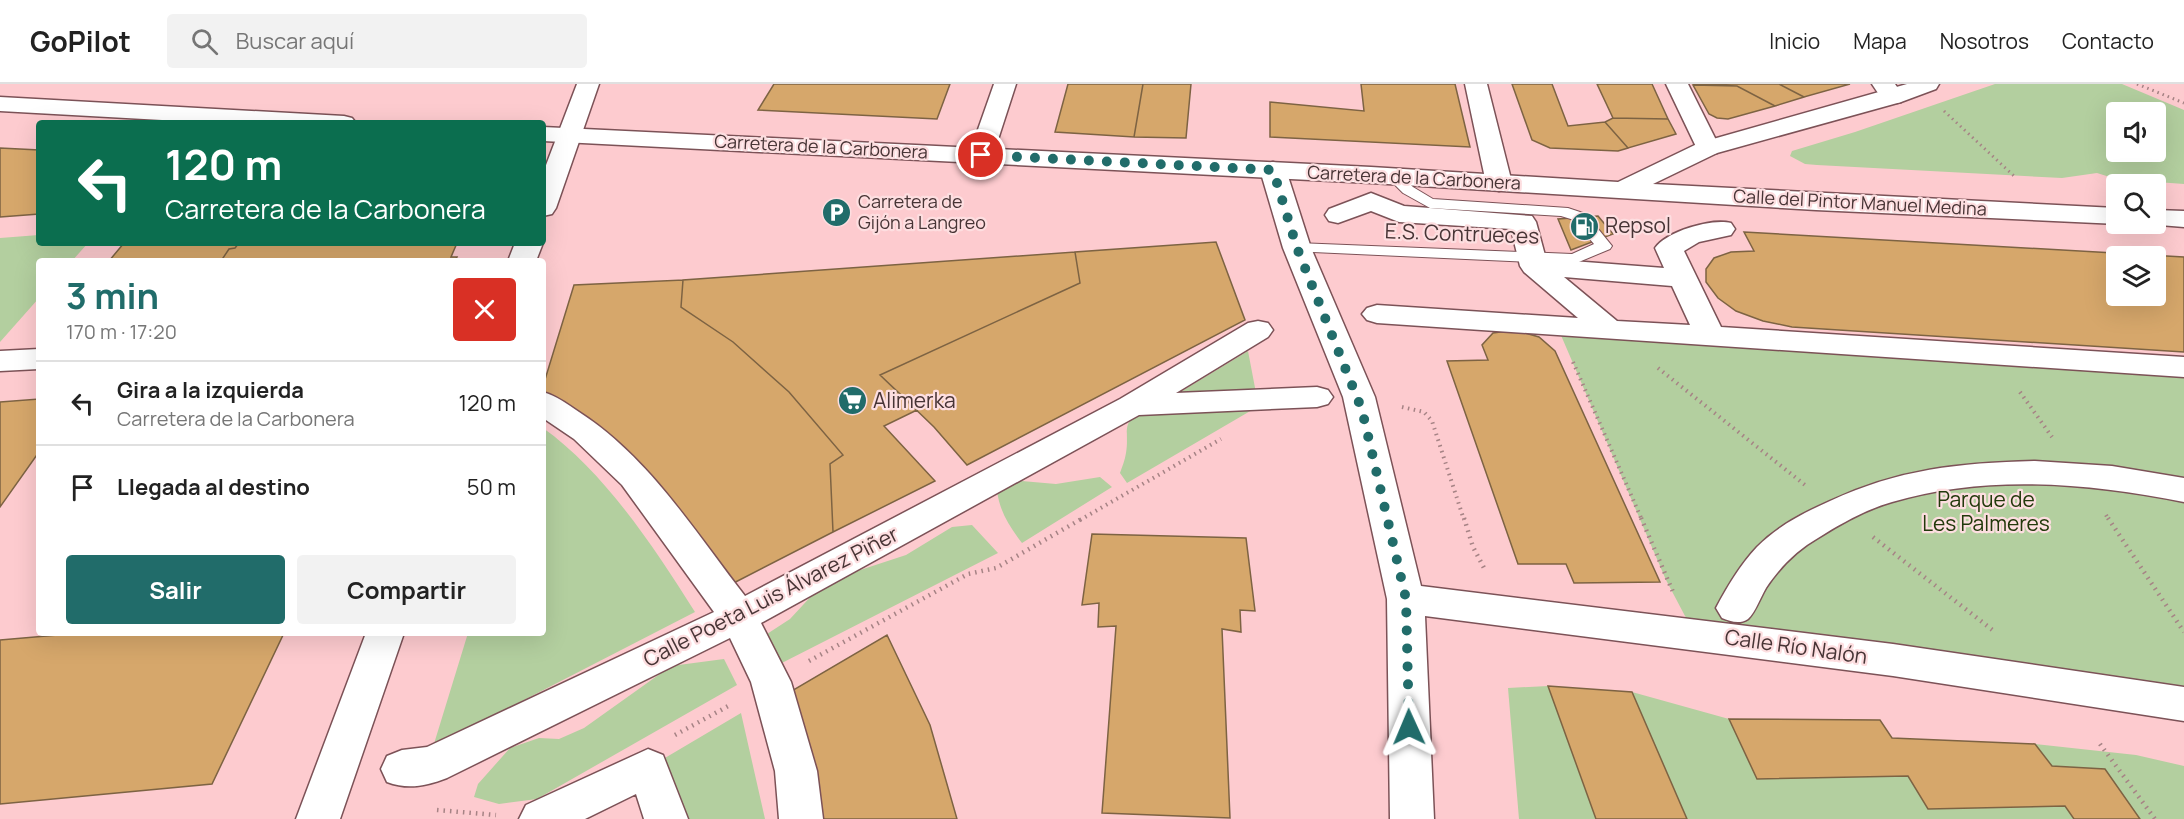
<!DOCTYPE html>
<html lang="es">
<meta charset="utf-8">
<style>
:root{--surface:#fff;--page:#f2f2f2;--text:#222;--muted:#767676;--line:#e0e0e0;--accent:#216c6a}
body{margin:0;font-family:Manrope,sans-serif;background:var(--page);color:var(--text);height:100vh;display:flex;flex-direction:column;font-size:22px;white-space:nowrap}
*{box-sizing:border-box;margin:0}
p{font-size:20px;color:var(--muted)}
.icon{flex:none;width:33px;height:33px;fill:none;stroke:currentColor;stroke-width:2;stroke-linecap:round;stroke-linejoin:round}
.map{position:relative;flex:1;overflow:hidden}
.panel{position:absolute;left:36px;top:174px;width:510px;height:378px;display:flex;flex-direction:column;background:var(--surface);border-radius:6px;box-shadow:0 6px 24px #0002}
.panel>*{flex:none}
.guide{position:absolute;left:36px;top:36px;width:510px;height:126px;border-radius:6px;box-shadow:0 6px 24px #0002;background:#0b6e4f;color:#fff;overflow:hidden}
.buttons{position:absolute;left:2106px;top:18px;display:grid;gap:12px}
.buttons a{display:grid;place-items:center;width:60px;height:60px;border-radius:6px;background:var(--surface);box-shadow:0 6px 24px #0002;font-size:30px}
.pin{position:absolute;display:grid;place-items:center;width:51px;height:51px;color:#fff;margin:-26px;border:3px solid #fff;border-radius:50%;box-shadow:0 2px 6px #0007}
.me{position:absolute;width:66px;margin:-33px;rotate:359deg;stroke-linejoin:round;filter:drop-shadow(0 0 4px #0008)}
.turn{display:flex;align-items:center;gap:21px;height:126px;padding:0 30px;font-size:27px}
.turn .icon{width:78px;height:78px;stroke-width:2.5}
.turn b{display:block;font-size:42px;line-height:51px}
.round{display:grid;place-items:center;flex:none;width:63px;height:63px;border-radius:6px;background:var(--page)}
.summary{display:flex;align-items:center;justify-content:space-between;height:102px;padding:0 30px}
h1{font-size:36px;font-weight:700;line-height:45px;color:var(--accent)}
.action{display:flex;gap:12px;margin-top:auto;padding:12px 30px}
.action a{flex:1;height:69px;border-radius:6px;background:var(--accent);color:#fff;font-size:24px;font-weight:700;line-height:69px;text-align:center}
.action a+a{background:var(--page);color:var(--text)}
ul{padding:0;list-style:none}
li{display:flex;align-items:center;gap:18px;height:84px;padding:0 30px;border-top:2px solid var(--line)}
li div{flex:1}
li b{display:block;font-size:22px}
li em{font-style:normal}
header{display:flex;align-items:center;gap:36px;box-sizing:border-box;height:84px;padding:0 30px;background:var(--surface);border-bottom:2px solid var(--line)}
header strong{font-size:28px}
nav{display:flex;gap:33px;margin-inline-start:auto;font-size:21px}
.search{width:420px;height:54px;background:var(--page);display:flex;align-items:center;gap:15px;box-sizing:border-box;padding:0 21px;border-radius:6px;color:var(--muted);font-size:22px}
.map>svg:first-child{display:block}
</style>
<header>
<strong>GoPilot</strong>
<div class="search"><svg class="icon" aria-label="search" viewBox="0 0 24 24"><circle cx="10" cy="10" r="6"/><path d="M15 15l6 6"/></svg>Buscar aquí</div>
<nav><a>Inicio</a><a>Mapa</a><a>Nosotros</a><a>Contacto</a></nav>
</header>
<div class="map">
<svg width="2184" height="735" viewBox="0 0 2184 735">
<rect width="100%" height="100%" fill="#fdcbcf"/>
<path fill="#b3cf9f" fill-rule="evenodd" d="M1995 0H2122L2184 26V100L2116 95 2097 89 2062 94 1817 81 1805 80 1790 72 1792 67 1855 48ZM2116 28H2156V68H2116Z
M39 151V159H88L72 177H39V214L0 258V154Z
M1557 242 2184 283V620L1694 549 1666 496Z
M1248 267 1256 309 1172 313Z
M1252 326 1127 399 1120 389C1122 383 1125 376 1126 369 1130 346 1118 336 1149 327Z
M543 344C605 388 655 465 695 528L433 663 468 549H543Z
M1100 393 1112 403 1022 459C1009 442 1000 428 997 407L1010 396 1056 400Z
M972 441 998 469 772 584 761 554 790 535 815 508 848 490 906 471 952 443Z
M724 575 737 601 537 715 499 720 474 713 478 700 510 664 539 654 559 655 584 644 671 582Z
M1548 602 1596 735H1519L1508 604Z
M1632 608 1729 635 1757 695 1908 692 1928 725 2065 722 2074 735H1687Z
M741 629 765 735H666L648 684Z
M2035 660 2136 671 2184 682V735H2140L2052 682Z"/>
<path fill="#d6a76b" stroke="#7d6343" stroke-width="1.5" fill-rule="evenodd" d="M774 0H950L937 35 758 26Z
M1068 0H1143L1134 53 1055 48Z
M1143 0H1191L1186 54 1134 53Z
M1361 0H1455L1470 63 1270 53V18L1364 27Z
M1512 0H1552L1568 42 1605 38 1628 64 1618 67 1550 64 1532 56Z
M1597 0H1652L1668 35 1613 34Z
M1693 0H1779L1804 13 1775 22 1737 2Z
M1779 0H1850L1804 13Z
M1693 1 1737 2 1775 22 1728 35 1717 34 1709 30Z
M1613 34 1668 35 1676 50 1628 64 1605 38Z
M0 64 39 66V130L0 133Z
M1598 132 1613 150 1571 166 1558 135Z
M1744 148 2184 173V268L1792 243 1763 237 1736 227 1718 214 1706 198V185L1714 174 1731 168 1754 167ZM2116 172H2156V212H2116Z
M1216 158 1245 236 967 381 934 343 880 291 1080 199 1075 168Z
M124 159H239L235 164 229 165 221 177H109Z
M239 159H457L451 173H457L455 177H221L229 165 235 164Z
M1075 168 1080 199 880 291 917 326 884 342 935 397 833 448 830 380 843 371 789 308 733 258 681 223 683 196Z
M683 196 681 223 733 258 789 308 843 371 830 380 833 448 722 505 543 317V302L574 201Z
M1515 246 1539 253 1555 267 1660 498 1574 499 1566 480H1518L1447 277 1488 276 1482 261 1493 249Z
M39 315V368L0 423V318Z
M1092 450 1246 454 1255 527 1240 526 1241 548 1222 545 1230 734 1102 729 1116 542 1098 543 1099 519 1082 521Z
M81 549H284L212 700 0 720V556Z
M887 551 930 641 957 735H817L783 612Z
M1548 602 1632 608 1687 735H1596Z
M1729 635 1880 636 1892 654 2035 660 2052 682 2105 685 2140 735H2074L2065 722 1928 725 1908 692 1757 695Z"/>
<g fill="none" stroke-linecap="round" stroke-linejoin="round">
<defs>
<path id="lane" d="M1393 88 1398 89 1413 103 1433 115 1568 124 1586 130 1612 162 1610 165 1574 180 1291 167 1289 164 1297 159 1572 170 1594 160 1574 136 1561 132 1430 124 1403 109 1386 92 1388 89Z"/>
<path id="street" d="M577 0H599L556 124 552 130 543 132V89Z
M994 0H1016L993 71 990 76 981 78 972 76 969 71Z
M1465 0H1487L1512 99 1508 104 1499 107 1490 104 1486 99Z
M1666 0H1688L1720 64 1717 69 1708 71 1699 69Z
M1872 0H1895L1904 13 1901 18C1885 22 1880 12 1872 0Z
M1273 78 1282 81 1286 86 1311 164 1375 313 1421 502 1893 560 2184 603V637L1893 592 1425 532 1434 735H1390L1387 515 1343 313 1283 164 1260 86 1264 81Z
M1371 109 1404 122 1532 132 1536 138 1546 175 1664 184 1655 164C1667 147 1712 134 1731 139L1735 145 1731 151 1699 158 1684 167 1721 243 2184 273V293L1377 239 1367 236 1362 230 1367 224 1377 221 1578 234 1524 188 1520 182 1511 145 1399 138 1371 127 1338 139 1329 137 1325 131 1329 125ZM1564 193 1672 202 1690 241 1617 237Z
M515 159H543L536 177H508Z
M1258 237 1268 239 1273 246 1268 253 1176 309 1317 303 1328 306 1333 313 1328 320 1317 323 1139 331 761 539 791 598 817 687 823 735H779L775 687 751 598 730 554 447 694C426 702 408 706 387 698L381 685 387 672 402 666 427 663 714 528 622 401 574 355 543 334V308C557 312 567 320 579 328 649 373 695 448 745 512L1120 315 1248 239Z
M39 265V285L0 287V267Z
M2035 377 2112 382 2184 394V418C2089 399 1986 390 1892 418 1867 425 1840 440 1818 454 1797 466 1780 483 1766 504 1761 512 1755 529 1748 535 1739 541 1730 537 1722 534L1716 524C1727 503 1740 481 1757 463 1778 442 1803 429 1830 417 1899 385 1959 379 2035 377Z
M366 549H404L340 735H296Z
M648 665 663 671 688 735H644L636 710 585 735H519L526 721Z"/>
<path id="secondary" d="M1907 0H1939L1936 5 1901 18 1717 69 1653 100 2116 124 2118 140 1816 126 1371 99 543 57V43L1371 83 1618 98 1699 59Z
M0 13 344 32 352 34 356 39H216L0 27Z
M2156 126 2184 127V143L2147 140H2156Z"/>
</defs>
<use href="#lane" stroke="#7c5257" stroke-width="2"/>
<use href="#street" stroke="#7c5257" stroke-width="3"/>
<use href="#secondary" stroke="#7c5257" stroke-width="3"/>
<path stroke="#a68385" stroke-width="3" stroke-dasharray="1.5 4" stroke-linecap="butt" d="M2137 0 2184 19
M1944 27 2015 93"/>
<path stroke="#a68385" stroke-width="4" stroke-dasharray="1.5 4.5" stroke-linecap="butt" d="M1573 278 1642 436
M1658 284 1805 401
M2020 308 2052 353
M1402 323 1424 328 1432 337 1464 436
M2106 431 2109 436
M1080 436 1221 355"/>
<path stroke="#a68385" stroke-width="4.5" stroke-dasharray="1.5 5" stroke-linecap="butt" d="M1464 434 1473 463 1484 484
M1641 434 1673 508
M2108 434 2184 548
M1873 453 1995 548
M809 577 968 490 996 484 1083 434
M675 651 732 620
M2100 660 2155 735
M437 726 496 731"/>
<use href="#lane" fill="#fff" fill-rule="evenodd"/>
<use href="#street" fill="#fff" fill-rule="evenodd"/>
<use href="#secondary" fill="#fff" fill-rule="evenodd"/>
</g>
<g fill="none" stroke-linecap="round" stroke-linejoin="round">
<path stroke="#216c6a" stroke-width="10" stroke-dasharray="0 18" d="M981 71 1273 86 1297 164 1362 326 1406 515 1409 643"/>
</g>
<defs>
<symbol id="parking-disc" viewBox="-11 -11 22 22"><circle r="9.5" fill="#216c6a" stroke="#fddee0"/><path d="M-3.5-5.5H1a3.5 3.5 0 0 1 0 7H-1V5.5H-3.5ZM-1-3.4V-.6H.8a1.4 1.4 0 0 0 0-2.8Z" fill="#fff"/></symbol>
<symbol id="fuel-disc" viewBox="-11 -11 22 22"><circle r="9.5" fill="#216c6a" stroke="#fddee0"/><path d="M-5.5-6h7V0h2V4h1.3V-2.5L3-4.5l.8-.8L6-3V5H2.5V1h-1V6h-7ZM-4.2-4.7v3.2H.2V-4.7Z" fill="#fff"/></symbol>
<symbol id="supermarket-disc" viewBox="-11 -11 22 22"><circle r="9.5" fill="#216c6a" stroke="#fddee0"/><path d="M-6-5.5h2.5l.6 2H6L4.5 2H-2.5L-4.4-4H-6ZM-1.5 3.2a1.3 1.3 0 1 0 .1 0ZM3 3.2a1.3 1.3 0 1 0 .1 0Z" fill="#fff"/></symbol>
</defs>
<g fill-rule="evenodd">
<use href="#parking-disc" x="820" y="112" width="33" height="33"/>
<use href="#fuel-disc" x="1568" y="126" width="33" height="33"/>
<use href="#supermarket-disc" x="836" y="300" width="33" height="33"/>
</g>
<g text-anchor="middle" stroke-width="4.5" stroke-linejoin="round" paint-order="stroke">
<g font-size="18" fill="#473435" stroke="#fddee0">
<text transform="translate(821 63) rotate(3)" y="6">Carretera de la Carbonera</text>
<text transform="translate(1414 94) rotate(3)" y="6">Carretera de la Carbonera</text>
<text transform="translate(1860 119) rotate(3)" y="6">Calle del Pintor Manuel Medina</text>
</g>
<g font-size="18" fill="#473435" stroke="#fddee0" text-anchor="start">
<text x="858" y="124">Carretera de<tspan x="858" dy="21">Gijón a Langreo</tspan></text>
</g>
<g font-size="21" fill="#473435" stroke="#fddee0" text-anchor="start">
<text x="1605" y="149">Repsol</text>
<text x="873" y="324">Alimerka</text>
</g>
<g font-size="21" fill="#473435" stroke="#fddee0">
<text transform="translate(1462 150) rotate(2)" y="7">E.S. Contrueces</text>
<text transform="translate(771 513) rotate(-27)" y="7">Calle Poeta Luis Álvarez Piñer</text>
<text transform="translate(1796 563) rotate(8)" y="7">Calle Río Nalón</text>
</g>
<g font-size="21" fill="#22390b" stroke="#fddee0">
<text x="1986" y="423">Parque de<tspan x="1986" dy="24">Les Palmeres</tspan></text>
</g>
</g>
</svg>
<div class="buttons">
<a><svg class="icon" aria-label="sound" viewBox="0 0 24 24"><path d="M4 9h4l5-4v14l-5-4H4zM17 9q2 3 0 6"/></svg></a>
<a><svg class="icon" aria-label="search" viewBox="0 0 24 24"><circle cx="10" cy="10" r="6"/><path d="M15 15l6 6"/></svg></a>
<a><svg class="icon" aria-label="layers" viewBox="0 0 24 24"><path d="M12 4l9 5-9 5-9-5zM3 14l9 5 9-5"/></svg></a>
</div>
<div class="pin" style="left:981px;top:71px;background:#d93025"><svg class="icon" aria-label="arrive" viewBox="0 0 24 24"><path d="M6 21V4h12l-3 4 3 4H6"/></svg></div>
<svg class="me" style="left:1409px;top:643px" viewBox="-20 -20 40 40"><path d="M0-17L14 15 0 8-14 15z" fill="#216c6a" stroke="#fff" stroke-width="4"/></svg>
<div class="guide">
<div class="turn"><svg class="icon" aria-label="left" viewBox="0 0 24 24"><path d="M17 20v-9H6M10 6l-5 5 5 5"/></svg><div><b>120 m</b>Carretera de la Carbonera</div></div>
</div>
<section class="panel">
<div class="summary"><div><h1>3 min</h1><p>170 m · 17:20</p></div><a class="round" style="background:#d93025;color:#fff"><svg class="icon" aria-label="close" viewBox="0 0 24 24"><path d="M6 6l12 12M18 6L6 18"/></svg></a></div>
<ul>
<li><svg class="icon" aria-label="left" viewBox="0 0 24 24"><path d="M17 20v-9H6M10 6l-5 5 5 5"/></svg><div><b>Gira a la izquierda</b><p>Carretera de la Carbonera</p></div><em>120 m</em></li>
<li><svg class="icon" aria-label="arrive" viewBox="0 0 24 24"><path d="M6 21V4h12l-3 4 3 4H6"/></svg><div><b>Llegada al destino</b></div><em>50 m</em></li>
</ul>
<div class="action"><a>Salir</a><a>Compartir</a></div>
</section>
</div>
